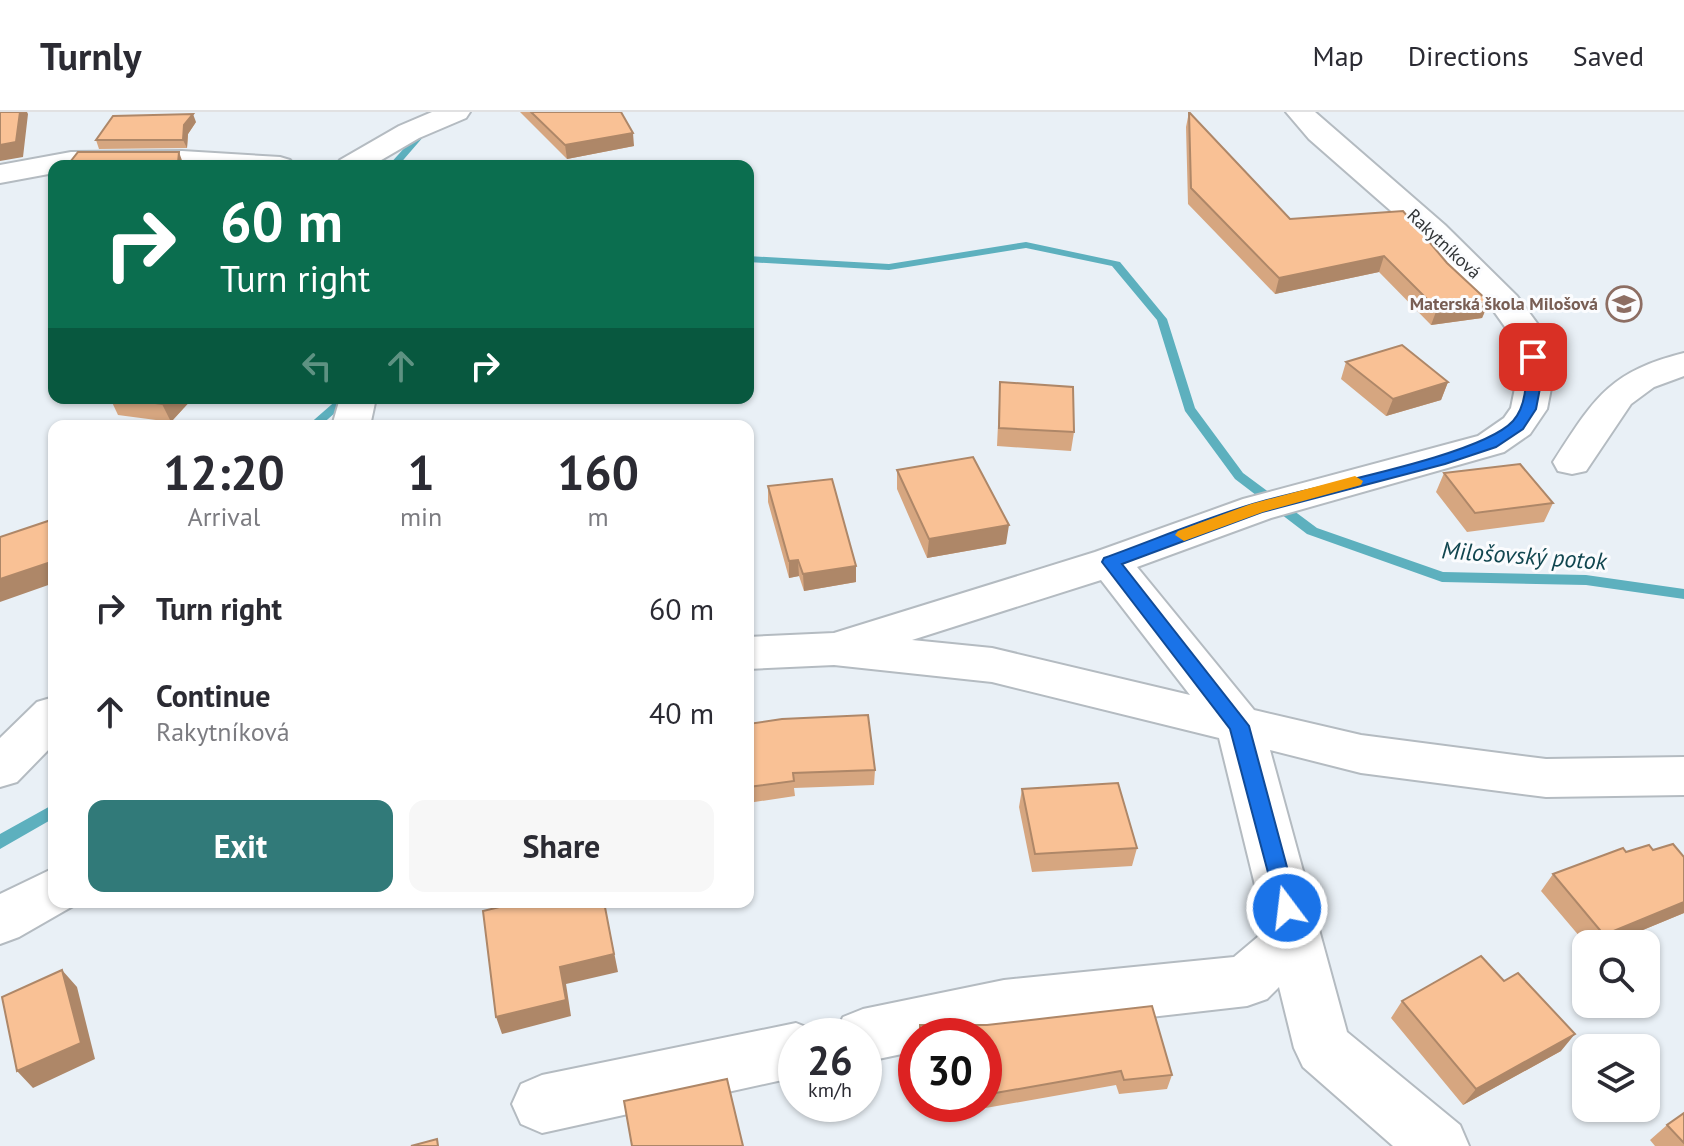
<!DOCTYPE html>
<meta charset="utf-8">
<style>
:root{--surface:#fff;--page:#f7f7f7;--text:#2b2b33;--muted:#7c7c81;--line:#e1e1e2;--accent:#317a79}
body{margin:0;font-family:"PT Sans",sans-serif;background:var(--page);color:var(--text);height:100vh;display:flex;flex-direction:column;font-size:30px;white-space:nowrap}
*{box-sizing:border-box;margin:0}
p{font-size:26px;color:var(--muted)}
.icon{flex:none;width:44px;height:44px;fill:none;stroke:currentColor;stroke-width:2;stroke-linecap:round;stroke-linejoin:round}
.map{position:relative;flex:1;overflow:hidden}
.side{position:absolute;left:48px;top:308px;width:706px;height:488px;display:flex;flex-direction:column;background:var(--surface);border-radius:16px;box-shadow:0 2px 6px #0004}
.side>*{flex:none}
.top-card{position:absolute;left:48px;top:48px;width:706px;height:244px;border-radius:16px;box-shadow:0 2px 6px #0004;background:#0b6e4f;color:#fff;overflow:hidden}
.buttons{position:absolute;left:1572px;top:818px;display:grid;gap:16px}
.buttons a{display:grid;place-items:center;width:88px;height:88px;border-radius:16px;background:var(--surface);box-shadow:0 2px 6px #0004;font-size:40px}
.speed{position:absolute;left:778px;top:906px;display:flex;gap:16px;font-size:40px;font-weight:700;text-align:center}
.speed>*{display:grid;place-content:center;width:104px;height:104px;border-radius:50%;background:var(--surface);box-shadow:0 2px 6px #0004;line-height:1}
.speed small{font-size:20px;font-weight:400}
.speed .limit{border:12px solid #d22;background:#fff;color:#111}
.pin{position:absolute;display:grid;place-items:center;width:68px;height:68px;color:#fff;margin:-34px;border-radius:16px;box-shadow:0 4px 12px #0006}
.me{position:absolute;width:88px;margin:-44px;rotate:345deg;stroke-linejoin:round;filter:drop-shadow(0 0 6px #0008)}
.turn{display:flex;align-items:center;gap:28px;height:168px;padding:0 40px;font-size:36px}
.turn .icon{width:104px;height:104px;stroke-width:2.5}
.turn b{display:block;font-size:56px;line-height:68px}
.lanes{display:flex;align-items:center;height:76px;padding:0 40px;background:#0003;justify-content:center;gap:40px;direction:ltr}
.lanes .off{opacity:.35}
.eta{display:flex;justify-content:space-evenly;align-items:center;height:136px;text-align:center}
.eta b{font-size:48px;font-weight:800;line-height:56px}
.primary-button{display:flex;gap:16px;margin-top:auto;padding:16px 40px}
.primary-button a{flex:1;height:92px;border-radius:16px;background:var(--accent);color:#fff;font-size:32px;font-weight:800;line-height:92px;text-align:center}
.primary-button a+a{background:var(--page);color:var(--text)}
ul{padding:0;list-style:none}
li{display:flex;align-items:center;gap:24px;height:104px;padding:0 40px}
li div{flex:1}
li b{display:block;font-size:30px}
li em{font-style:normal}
header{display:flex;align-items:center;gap:48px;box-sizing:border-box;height:112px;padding:0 40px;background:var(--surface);border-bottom:2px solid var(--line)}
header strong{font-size:38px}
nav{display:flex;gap:44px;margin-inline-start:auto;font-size:28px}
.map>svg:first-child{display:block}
</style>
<header>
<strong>Turnly</strong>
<nav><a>Map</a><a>Directions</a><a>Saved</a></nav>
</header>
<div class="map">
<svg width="1684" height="1034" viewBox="0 0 1684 1034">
<rect width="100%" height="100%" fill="#e9f0f6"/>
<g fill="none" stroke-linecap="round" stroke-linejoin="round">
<path fill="#5db0be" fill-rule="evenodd" d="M417 22 424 24 398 54H388Z
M1026 130 1120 150 1167 207 1195 296 1243 361 1317 416 1443 460 1586 463 1684 477V487L1586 473 1442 470 1307 422 1235 367 1185 299 1157 208 1112 154 1026 136 889 158 748 150V144L889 152Z
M339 286H352L320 314H307Z
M54 692V706L0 737V722Z"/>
<defs>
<path id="minor" d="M432 0H470L466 6 419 26 371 54H335L340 48 399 14Z
M1286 0H1315L1445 113 1517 184 1542 218 1551 245 1552 271 1547 297 1530 322 1504 340 1271 406 1137 455 1254 598 1361 623 1546 647 1684 645V683L1546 685 1361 661 1270 638 1347 920 1460 1013 1469 1034H1393L1303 955 1294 936 1279 875 1267 887 1247 894 984 924H916V939L864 950V924H834L843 905 863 897 1004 868 1234 845 1266 818 1219 626 992 570 834 553 748 557V525L834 521 1095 440 1243 387 1478 324 1504 306 1511 296 1516 271 1515 245 1508 219 1493 198 1423 127 1309 27ZM1101 468 1190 583 992 536 912 528Z
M182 39 280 45 290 48 295 54H54V61L0 71V53L71 40Z
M1684 241V264L1654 275 1631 292 1586 359 1572 362 1558 359 1553 350C1594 287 1608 260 1684 241Z
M340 286H376L370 314H332Z
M54 585V632L17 670 0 675V626L37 590Z
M54 756V790H74L73 794 19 825 0 832V782Z
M796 911 816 919 819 924H796V965L542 1021 521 1012 512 992 521 972 542 963Z"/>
</defs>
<use href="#minor" stroke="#b4bbc1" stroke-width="4"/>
<use href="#minor" fill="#fff" fill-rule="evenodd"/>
</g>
<path fill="#d6a680" d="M520 0H621L634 34 567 47Z
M1189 0 1290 107 1447 151 1489 190 1482 206 1431 213 1379 160 1275 182 1188 92 1186 15Z
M196 10 188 22 187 36 99 37 96 28Z
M1346 250 1448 270 1441 288 1386 304 1341 267Z
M1000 270 1074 320 1071 339 997 334Z
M110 286H193L171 310 118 303Z
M897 358 1006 432 927 446 897 377Z
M1444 361 1553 391 1544 410 1467 420 1436 380Z
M768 374 856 454V470L804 479 799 464 789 466 768 390Z
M748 612 875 658 874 673 794 676 795 684 748 691Z
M1022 677 1137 736 1132 754 1032 760 1019 695Z
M1653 738 1684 745V801L1609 832H1586L1541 779 1553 762 1626 740Z
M1402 889 1561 939 1463 993 1391 906Z
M1152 894 1172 963 1167 977 1119 982 1116 973 935 1005 932 992H984V924H919L920 913H987Z
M1684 1001V1034H1655L1650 1028 1667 1013Z"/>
<path fill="#ae8768" d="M20 0H27L28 2 23 45 0 49V33Z
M193 2 196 10 188 22 187 36 183 28 184 13Z
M633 21 634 34 567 47 565 33Z
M179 40 184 54H156Z
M1384 144 1379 160 1275 182 1279 166Z
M1489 190 1482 206 1431 213 1437 197Z
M1448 270 1441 288 1386 304 1393 287Z
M168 286H193L171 310 162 292Z
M1009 413 1006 432 927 446 929 427Z
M798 448 799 464 789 466V449Z
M54 449V471L0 490V467Z
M856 454V470L804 479 803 462Z
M604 790 618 860 566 872 571 904 502 922 496 905Z
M1684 790V801L1609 832H1597L1604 823Z
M62 858 77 875 95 947 33 976 17 959Z
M1575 922 1561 939 1463 993 1476 977Z"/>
<path fill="#f9c195" stroke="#ae8768" stroke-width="2" d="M0 0H20L16 30 0 33Z
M531 0H621L633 21 565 33Z
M1189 0 1290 107 1403 99 1447 151 1489 190 1437 197 1384 144 1279 166 1191 76Z
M193 2 184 13 183 28H96L113 4Z
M78 40H179L178 51 156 54H67Z
M1402 233 1448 270 1393 287 1346 250Z
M1000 270 1073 275 1074 320 999 316Z
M119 286H168L162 292Z
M973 345 1009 413 929 427 897 358Z
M1520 352 1553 391 1475 401 1444 361Z
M832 367 856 454 803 462 798 448 789 449 768 374Z
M54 407V449L0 467V425Z
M868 603 875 658 793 661 794 669 748 675V612L782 607Z
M1118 671 1137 736 1035 742 1022 677Z
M1673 732 1684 745V790L1604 823 1553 762 1623 736 1626 740 1649 733 1653 738Z
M520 790H604L614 842 560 855 566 888 496 905 483 799Z
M1481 844 1504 869 1518 861 1575 922 1476 977 1402 889Z
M62 858 81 931 17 959 2 885Z
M1152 894 1172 963 1124 968 1121 959 984 983V924H920V913H987Z
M727 967 743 1034H632L624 989Z
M1684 1001V1031L1667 1013Z
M437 1027 438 1034H411Z"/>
<path fill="#1a73e8" stroke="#114b97" stroke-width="2" d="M1533 241 1541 245V271L1536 297 1523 317 1496 335 1445 352 1262 400 1122 452 1249 614 1298 796 1295 802 1287 805 1279 802 1230 617 1102 450 1104 446C1154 428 1203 407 1253 392 1308 375 1480 345 1513 309 1528 292 1526 266 1526 245Z"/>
<path fill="#f59e0b" d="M1355 364 1363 369 1361 373 1263 400 1184 429 1175 423 1178 419 1251 392Z"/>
<defs>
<symbol id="school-ring" viewBox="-11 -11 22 22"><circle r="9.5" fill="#fbfcfe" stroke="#8d6e63" stroke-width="1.5"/><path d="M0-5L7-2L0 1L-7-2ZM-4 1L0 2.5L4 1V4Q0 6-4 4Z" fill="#8d6e63"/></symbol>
</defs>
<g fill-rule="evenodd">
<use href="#school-ring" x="1604" y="172" width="40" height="40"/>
</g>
<g text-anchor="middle" stroke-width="6" stroke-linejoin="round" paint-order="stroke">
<g font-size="18" fill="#323537" stroke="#fbfcfe">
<text transform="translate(1444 132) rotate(43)" y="6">Rakytníková</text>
</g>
<g font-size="18" font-weight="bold" fill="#785e54" stroke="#fbfcfe" text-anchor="end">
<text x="1598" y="198">Materská škola Milošová</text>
</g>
<g font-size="24" font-style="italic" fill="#124750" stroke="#fbfcfe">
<text transform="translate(1524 444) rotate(4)" y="8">Milošovský potok</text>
</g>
</g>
</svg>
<div class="buttons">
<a><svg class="icon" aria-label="search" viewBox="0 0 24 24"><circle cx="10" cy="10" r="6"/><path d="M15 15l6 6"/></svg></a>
<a><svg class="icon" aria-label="layers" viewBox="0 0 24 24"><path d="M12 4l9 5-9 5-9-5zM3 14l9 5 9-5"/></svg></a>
</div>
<div class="speed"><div>26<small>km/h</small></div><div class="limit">30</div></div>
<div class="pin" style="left:1533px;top:245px;background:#d93025"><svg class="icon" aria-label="arrive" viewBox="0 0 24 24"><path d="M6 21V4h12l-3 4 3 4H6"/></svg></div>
<svg class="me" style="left:1287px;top:796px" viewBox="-20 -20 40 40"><circle r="17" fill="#1a73e8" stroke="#fff" stroke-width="3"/><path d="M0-11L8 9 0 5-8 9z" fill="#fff"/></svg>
<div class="top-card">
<div class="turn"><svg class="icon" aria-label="right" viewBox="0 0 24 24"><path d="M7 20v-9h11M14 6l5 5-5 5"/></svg><div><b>60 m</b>Turn right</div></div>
<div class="lanes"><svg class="icon off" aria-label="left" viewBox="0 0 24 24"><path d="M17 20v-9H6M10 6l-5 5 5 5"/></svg><svg class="icon off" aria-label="ahead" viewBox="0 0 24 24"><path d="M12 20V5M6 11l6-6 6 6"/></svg><svg class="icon" aria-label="right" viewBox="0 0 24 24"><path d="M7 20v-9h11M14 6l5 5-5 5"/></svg></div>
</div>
<section class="side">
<div class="eta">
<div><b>12:20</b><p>Arrival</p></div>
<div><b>1</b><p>min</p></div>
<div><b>160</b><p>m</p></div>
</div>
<ul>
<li><svg class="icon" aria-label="right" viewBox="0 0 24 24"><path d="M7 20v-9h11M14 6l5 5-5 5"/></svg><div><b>Turn right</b></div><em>60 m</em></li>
<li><svg class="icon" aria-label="ahead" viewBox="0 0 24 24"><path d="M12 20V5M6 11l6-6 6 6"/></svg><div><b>Continue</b><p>Rakytníková</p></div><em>40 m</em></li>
</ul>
<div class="primary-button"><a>Exit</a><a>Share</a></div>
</section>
</div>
